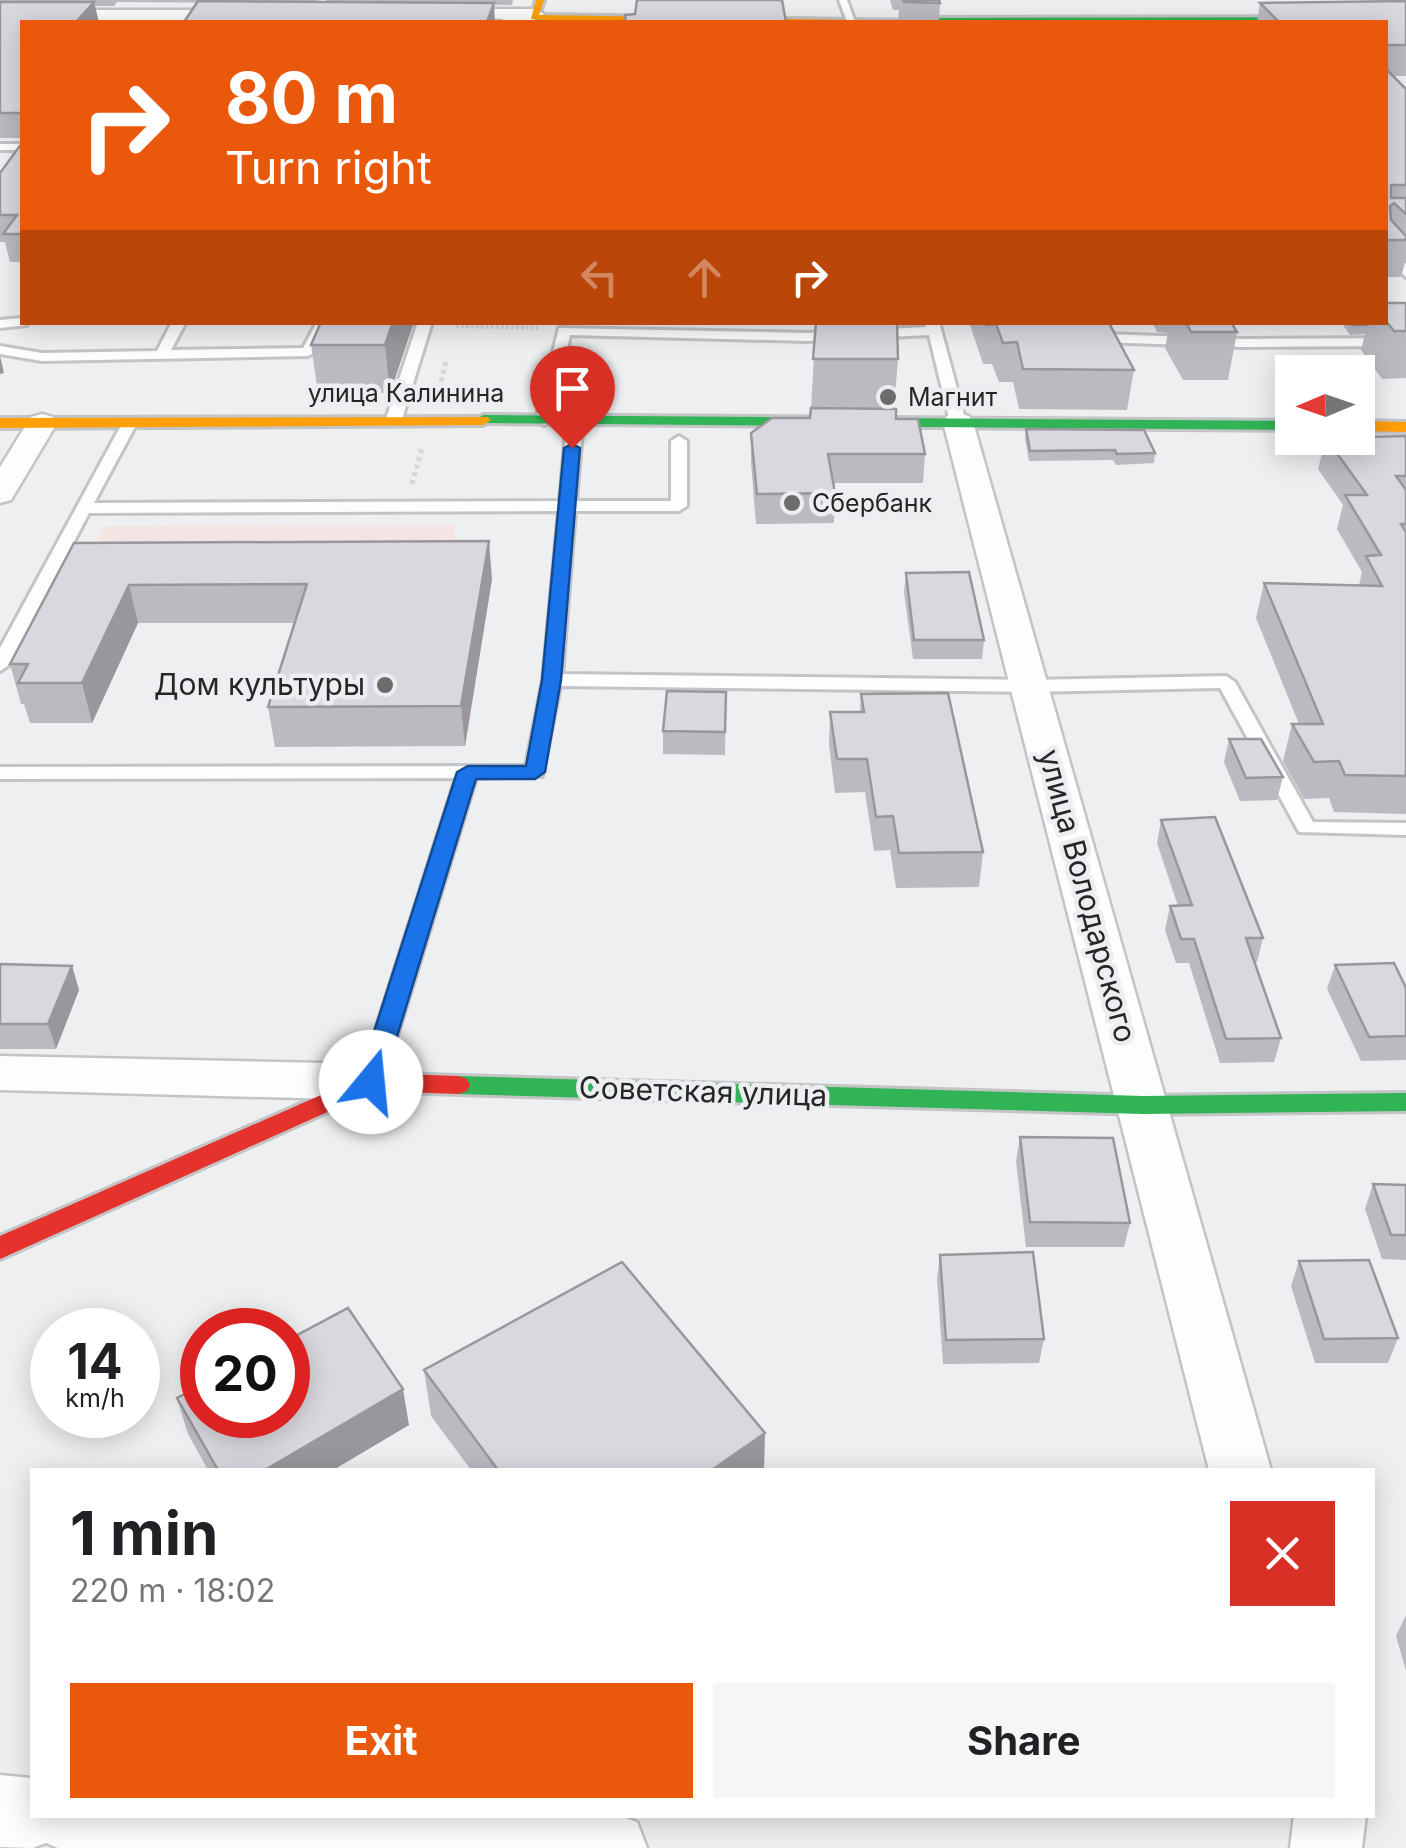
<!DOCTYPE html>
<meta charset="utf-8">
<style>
:root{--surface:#fff;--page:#f6f6f6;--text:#202124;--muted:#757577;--accent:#ea580c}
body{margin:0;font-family:Inter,sans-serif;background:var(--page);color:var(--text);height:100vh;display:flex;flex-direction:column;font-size:38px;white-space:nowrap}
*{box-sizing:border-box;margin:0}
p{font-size:32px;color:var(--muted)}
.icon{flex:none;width:55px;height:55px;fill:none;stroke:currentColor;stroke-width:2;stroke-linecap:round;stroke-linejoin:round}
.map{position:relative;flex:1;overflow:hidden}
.drawer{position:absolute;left:30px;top:1468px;width:1345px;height:350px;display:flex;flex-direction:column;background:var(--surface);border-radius:0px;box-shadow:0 5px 25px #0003}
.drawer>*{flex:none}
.hud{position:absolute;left:20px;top:20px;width:1368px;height:305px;border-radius:0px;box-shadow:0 5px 25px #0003;background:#ea580c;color:#fff;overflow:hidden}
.needle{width:65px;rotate:268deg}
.controls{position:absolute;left:1275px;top:355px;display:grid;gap:20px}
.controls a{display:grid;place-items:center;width:100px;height:100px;border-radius:0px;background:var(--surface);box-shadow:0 5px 25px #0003;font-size:50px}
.speed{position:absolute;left:30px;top:1308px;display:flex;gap:20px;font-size:50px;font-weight:700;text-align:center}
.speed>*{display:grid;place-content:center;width:130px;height:130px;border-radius:50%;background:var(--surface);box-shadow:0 5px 25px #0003;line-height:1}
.speed small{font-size:25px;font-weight:400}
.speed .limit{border:15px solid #d22;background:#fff;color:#111}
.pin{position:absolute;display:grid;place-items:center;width:85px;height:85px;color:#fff;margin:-102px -42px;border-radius:50% 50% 50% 0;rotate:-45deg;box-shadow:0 0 10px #0007}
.pin .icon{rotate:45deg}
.me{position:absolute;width:110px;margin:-55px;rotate:17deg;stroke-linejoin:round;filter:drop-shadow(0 0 8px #0008)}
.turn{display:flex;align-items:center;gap:35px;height:210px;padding:0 40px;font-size:45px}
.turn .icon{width:130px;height:130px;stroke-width:2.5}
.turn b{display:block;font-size:70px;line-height:85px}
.lanes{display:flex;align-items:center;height:95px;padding:0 40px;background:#0003;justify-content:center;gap:50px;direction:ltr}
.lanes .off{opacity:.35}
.round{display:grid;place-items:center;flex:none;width:105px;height:105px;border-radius:0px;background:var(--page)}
.overview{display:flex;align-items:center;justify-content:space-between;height:170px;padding:0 40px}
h1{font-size:60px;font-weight:700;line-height:75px}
.primary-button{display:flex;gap:20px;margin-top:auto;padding:20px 40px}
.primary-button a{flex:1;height:115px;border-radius:0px;background:var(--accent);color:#fff;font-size:40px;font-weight:700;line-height:115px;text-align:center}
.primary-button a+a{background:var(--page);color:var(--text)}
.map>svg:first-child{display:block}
</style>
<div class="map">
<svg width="1406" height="1848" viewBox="0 0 1406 1848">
<rect width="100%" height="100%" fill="#eeeff0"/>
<path fill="#f4e5e4" d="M456 525 450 560 85 561 105 526Z"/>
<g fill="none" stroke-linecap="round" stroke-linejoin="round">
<defs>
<path id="lane" d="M318 0H326L317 22H309Z
M839 0H847L855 22H847Z
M537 15 534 20 498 22 503 19Z
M0 144H22V150H0Z
M1385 242 1406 264V277L1385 254Z
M22 318 27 325 0 328V320Z
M172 322H186L171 350 303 348 317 322H331L315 352 308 356 42 361 0 354V346L42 353 157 351Z
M418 322H432L402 419 389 422 386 419Z
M925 322H939L966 422 963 425 950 422 929 335 808 341 570 335 552 420 544 425 536 420 559 328 808 333 926 327Z
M1087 322H1101L1106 334 1242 339 1406 338V346L1242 347 1101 342 1096 341Z
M575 415 583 420 576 501H671V441L679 436 687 441V506L679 511H575L562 674 1030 680 1226 676 1235 682 1313 822 1406 823V835L1299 832 1220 688 1030 692 560 686 542 776 476 778 383 1082 380 1088H362L359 1082 456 778 0 779V767L526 766 543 680 559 511 89 513 9 665 0 671V648L124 420 137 423 94 503 560 501 567 420Z"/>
<path id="street" d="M432 9H535L544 14 535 19 426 18V10Z
M0 10H248L257 15 248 20H0Z
M958 413 969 416 973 422 1271 1470H1209L943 422 947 416Z
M42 414 53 417 57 423 11 500 0 503V467L31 417Z
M0 1056 371 1064 389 1070 396 1082 389 1094 371 1100 0 1090Z
M0 1775 32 1778V1815H618L637 1822 647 1848H58L46 1843 33 1848 0 1847Z
M1294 1815H1366L1362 1848H1290Z"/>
<path id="fast" d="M1406 17V23L902 21 907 18Z
M483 415 1292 421V430L478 423 475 420Z
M458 1076 1143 1096 1406 1093V1111L1143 1114 458 1094 449 1091 446 1085 449 1079Z"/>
<path id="slow" d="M536 0H544L539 15 912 21 576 22 531 19Z
M488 417 491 420 483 425 0 428V418Z
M1358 421 1406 422V432L1358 431Z"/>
<path id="jam" d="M371 1073 458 1076 467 1079 470 1085 467 1091 458 1094 374 1091 0 1259V1236Z"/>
</defs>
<use href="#lane" stroke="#c3c4c5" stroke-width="6"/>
<use href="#street" stroke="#c3c4c5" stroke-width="5"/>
<use href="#fast" stroke="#c3c4c5" stroke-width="6"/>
<use href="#slow" stroke="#c3c4c5" stroke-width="6"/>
<use href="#jam" stroke="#c3c4c5" stroke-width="6"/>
<path stroke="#d5d6d6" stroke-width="4" stroke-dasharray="2.5 2.5" stroke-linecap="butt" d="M456 326 539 328"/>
<path stroke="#d5d6d6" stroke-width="5" stroke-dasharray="4 4" stroke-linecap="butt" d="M439 389 446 362
M412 484 422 448"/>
<use href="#lane" fill="#fcfdfd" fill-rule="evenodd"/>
<use href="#street" fill="#fcfdfd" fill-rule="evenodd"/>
<use href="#fast" fill="#30b455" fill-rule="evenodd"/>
<use href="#slow" fill="#ff9f0a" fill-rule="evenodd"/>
<use href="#jam" fill="#e5322d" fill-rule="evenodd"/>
</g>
<path fill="#bbbac0" d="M0 0H315L314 2H327V0H513L512 5 117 2 114 6H95L22 22V138H0Z
M890 0H939L940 3 939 22H898L899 10H893Z
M1406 1V76H1393L1406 89V259L1401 277H1385V22H1257L1260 3Z
M22 143V262H10L5 242H0V173Z
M1385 303H1406V378L1382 379 1361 350 1365 334 1350 335 1341 322H1385Z
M321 322H414L390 393H318L311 345Z
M816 322 898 359 894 408H811Z
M969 322H1034L1134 370 1127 410 1019 409 1013 382H999L992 364H983Z
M1152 322H1231L1237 332 1228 380H1183L1165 348 1168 333 1157 332Z
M896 419 925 454 923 483H834L835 493 834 523 756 524 751 463V433Z
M1026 429 1155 453 1154 463 1116 465 1113 460 1029 461 1025 439Z
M1406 436V814L1334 812 1329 798 1304 799 1283 761 1292 724H1299L1256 618 1264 583 1359 585 1362 572 1337 529 1343 505 1318 469 1326 438Z
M74 543 492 579 465 746 275 747 268 707 294 623H138L92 723H30L24 704H21L10 664Z
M906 573 984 640 982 659H913L904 592Z
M726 692 725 755 663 754V731Z
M861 694 983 852 979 887 896 888 890 850 874 851 865 792 835 793 829 745 830 712H860Z
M1229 739 1283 777 1277 800 1240 801 1224 762Z
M1161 820 1263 938 1257 962H1254L1281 1038 1274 1062 1220 1063 1189 963H1176L1165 930 1170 906H1178L1157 843Z
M0 964 72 966 79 990 56 1049H0Z
M1335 965 1406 988V1060L1361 1061 1327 989Z
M1020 1137 1130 1223 1124 1247H1026L1016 1161Z
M1373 1184 1406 1185V1260L1382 1259 1365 1209Z
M940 1255 1044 1339 1039 1363 943 1364 937 1279Z
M1299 1261 1398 1338 1388 1363H1315L1291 1286Z
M424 1370 764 1470H471L431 1416Z
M177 1398 409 1425 333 1470H208L188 1434Z
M1406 1615V1671L1396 1636Z"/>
<path fill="#99979c" d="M94 2 99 22H76Z
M494 3 495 22H487Z
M393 322H414L390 393 385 345Z
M0 356 4 373 0 374Z
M489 541 492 579 465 746 461 706Z
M129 585 138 623 92 723 82 683Z
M72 966 79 990 56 1049 48 1024Z
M403 1389 409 1425 333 1470H265Z
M765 1433 764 1470H712Z"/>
<path fill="#dad8df" stroke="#99979c" stroke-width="2.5" d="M637 0H782L786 22H626L625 15 635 14Z
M903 0H939L940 3 904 2Z
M198 1 494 3 487 22H184Z
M1406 1V45H1385V22H1279L1260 3Z
M0 2H94L76 22H22V113H0Z
M1385 68 1406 89V185H1391V198H1406V214L1394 203 1390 206 1391 220 1406 236V240H1385Z
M22 143V234H3L17 215H0V173Z
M1385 303H1406V331H1394L1385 320Z
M321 322H393L385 345H311Z
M816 322H897L898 359H813Z
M987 322 1109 323 1134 370 1023 369 1017 342 1003 343 996 324 987 325Z
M1186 322H1231L1237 332H1191Z
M1350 322H1367V325H1352Z
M811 408 896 409V419H918L925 454H828L835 493 757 494 751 433 772 418H810Z
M1026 429 1144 430 1155 453 1117 454 1115 450 1030 451Z
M1406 436V476H1396L1406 490V524H1401L1406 532V776L1345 775 1339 761 1314 762 1292 724H1323L1264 583 1382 586 1366 556 1381 555 1345 495H1367L1326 438Z
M489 541 461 706 268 707 307 584 129 585 82 683H18L28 664H10L74 543Z
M969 572 984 640H914L906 573Z
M667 691 726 692 725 732 663 731Z
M948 693 983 852 899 853 893 816 876 817 867 759H837L830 712H864L861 694Z
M1229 739H1261L1283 777 1246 778Z
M1215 817 1263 938H1246L1281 1038 1226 1039 1194 939H1181L1170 906 1192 905 1161 820Z
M1394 963 1406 988V1036L1369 1037 1335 965Z
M0 964 72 966 48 1024H0Z
M1020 1137 1113 1138 1130 1223 1030 1222Z
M1373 1184 1406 1185V1235H1391Z
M1033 1252 1044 1339 946 1340 940 1255Z
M1369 1260 1398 1338 1324 1339 1299 1261Z
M622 1262 765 1433 712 1470H498L424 1370Z
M348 1308 403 1389 265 1470H218L177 1398 202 1385V1415H288V1340Z"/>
<path fill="#1a73e8" stroke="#114b97" stroke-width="2.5" d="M572 444 580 448 561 680 545 772 535 779H476L383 1082 380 1088H362L358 1082 457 772 468 766H526L542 680 564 448Z"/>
<g fill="#6c6c6d" stroke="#edeef1" stroke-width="4">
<circle cx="888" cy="397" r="10"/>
<circle cx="792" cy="503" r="10"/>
<circle cx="385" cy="685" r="10"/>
</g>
<g text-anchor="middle" stroke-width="9" stroke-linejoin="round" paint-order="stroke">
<g font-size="25" fill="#262627" stroke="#edeef1">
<text x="406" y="402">улица Калинина</text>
</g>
<g font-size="25" fill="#262627" stroke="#edeef1" text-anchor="start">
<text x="908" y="406">Магнит</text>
<text x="812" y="512">Сбербанк</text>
</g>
<g font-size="30" fill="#262627" stroke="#edeef1" text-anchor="end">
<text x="365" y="695">Дом культуры</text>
</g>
<g font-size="30" fill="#262627" stroke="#edeef1">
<text transform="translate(1087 896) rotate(75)" y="10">улица Володарского</text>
<text transform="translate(703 1092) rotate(2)" y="10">Советская улица</text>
</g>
</g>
</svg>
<div class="controls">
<a><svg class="needle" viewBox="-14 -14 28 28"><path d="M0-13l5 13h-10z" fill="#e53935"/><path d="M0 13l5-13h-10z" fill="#757577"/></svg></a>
</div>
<div class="speed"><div>14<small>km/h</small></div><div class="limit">20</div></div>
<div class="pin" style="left:572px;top:448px;background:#d93025"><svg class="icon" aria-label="arrive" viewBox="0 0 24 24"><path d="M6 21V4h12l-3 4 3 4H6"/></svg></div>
<svg class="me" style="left:371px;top:1082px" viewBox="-20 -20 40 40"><circle r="19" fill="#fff"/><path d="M0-13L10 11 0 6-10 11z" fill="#1a73e8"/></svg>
<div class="hud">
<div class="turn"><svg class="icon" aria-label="right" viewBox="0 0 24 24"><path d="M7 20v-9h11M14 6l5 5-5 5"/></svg><div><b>80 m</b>Turn right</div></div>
<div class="lanes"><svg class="icon off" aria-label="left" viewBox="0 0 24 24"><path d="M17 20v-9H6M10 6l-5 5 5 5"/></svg><svg class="icon off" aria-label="ahead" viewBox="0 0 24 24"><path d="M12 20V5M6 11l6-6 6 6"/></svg><svg class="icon" aria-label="right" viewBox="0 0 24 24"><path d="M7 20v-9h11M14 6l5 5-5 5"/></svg></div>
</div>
<section class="drawer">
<div class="overview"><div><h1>1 min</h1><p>220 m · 18:02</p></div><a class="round" style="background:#d93025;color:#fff"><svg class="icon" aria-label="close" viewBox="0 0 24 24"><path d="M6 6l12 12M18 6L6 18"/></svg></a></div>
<div class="primary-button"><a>Exit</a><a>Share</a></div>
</section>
</div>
